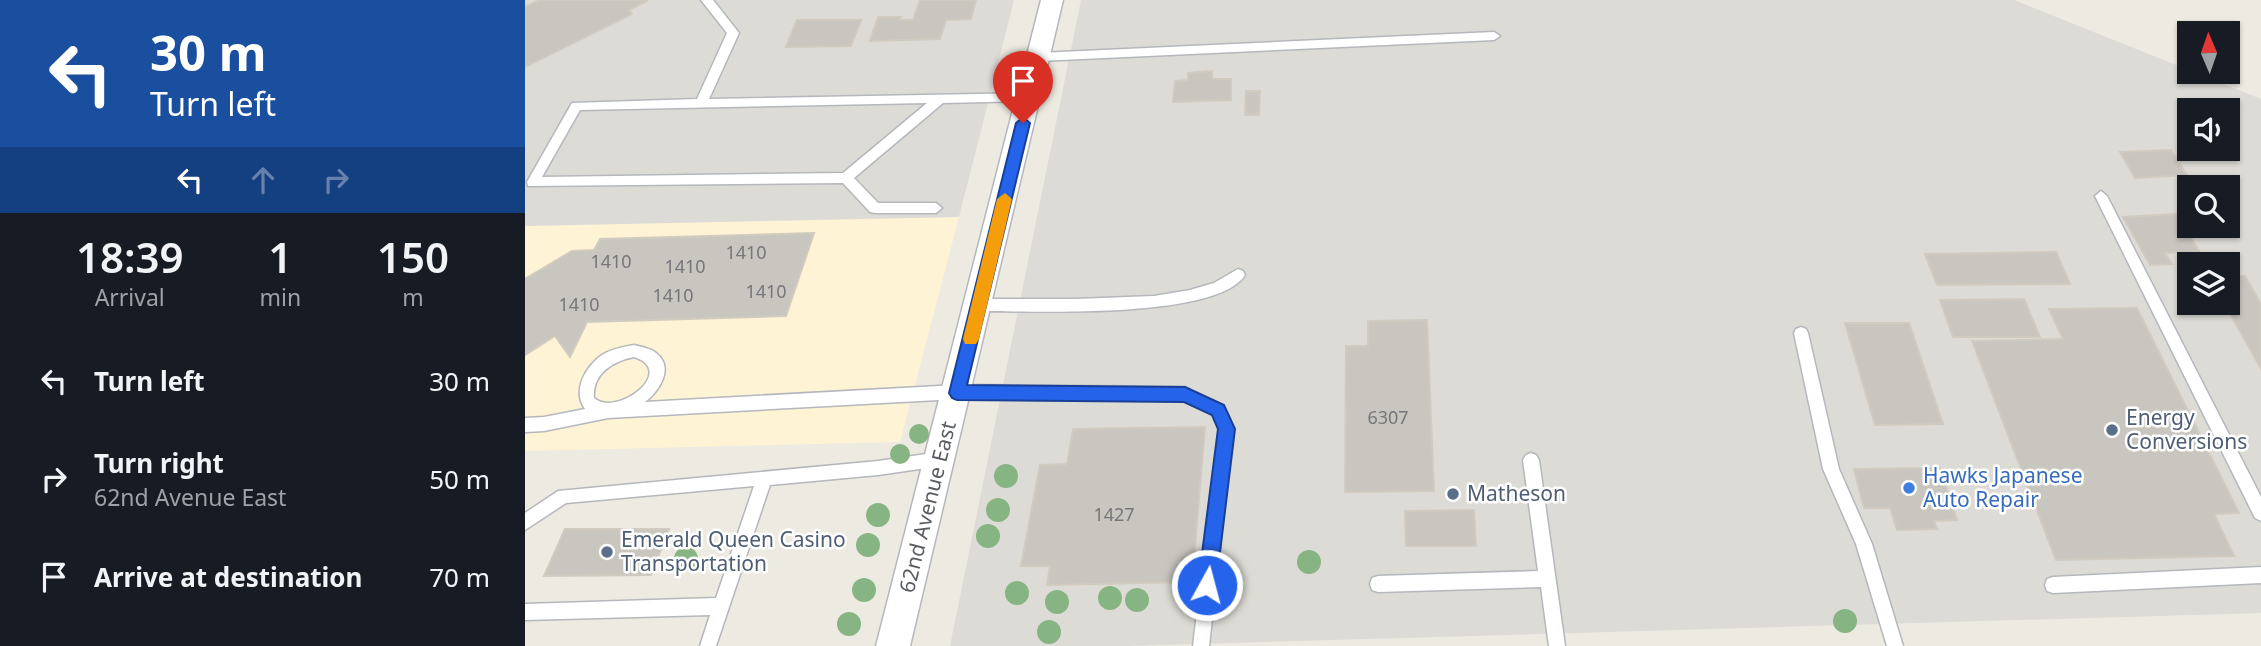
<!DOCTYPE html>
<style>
:root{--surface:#171b24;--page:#20242c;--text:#f1f3f6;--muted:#9ea1a6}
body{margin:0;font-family:"Noto Sans",sans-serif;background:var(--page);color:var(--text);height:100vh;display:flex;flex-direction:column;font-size:26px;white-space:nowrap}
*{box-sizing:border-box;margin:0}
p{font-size:23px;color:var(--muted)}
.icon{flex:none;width:38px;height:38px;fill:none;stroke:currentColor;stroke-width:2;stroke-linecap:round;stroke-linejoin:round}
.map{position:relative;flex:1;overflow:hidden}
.sheet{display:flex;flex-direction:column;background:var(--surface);width:525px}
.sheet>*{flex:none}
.guide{background:#1a4fa0;color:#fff;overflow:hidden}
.needle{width:46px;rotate:358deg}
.tools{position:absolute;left:1652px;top:21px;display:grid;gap:14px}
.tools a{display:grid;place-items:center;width:63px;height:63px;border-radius:0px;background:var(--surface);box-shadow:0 2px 5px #0004;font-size:35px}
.pin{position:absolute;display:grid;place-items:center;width:60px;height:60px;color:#fff;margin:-72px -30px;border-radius:50% 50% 50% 0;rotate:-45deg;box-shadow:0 0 7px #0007}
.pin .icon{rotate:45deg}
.me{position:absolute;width:77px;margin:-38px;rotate:7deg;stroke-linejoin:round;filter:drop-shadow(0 0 5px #0008)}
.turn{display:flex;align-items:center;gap:24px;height:147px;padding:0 35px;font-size:32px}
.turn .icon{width:91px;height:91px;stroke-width:2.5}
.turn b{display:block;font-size:49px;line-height:60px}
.lanes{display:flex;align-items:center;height:66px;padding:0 35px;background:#0003;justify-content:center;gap:35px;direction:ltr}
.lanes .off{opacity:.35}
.eta{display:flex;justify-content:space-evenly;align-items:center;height:119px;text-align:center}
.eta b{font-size:42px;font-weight:600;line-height:49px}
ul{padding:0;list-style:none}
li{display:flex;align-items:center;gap:21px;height:98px;padding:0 35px}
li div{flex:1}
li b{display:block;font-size:26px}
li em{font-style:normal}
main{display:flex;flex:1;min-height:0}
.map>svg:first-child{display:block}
</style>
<main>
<section class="sheet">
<div class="guide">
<div class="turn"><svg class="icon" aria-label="left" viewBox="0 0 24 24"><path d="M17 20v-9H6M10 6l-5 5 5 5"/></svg><div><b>30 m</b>Turn left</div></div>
<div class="lanes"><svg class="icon" aria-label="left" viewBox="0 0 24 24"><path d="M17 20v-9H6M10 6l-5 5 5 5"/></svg><svg class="icon off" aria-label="ahead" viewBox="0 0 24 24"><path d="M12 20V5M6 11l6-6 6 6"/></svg><svg class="icon off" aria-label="right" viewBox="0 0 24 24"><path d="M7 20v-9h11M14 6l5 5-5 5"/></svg></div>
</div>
<div class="eta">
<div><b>18:39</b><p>Arrival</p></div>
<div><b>1</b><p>min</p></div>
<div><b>150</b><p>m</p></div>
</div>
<ul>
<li><svg class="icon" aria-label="left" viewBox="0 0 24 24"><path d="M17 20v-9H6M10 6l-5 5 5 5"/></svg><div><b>Turn left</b></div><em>30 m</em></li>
<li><svg class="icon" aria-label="right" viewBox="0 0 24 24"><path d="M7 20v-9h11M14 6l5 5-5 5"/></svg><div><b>Turn right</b><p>62nd Avenue East</p></div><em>50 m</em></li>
<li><svg class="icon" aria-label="arrive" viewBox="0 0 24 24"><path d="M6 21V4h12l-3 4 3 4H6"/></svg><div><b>Arrive at destination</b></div><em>70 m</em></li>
</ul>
</section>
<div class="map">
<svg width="1736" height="646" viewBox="0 0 1736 646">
<rect width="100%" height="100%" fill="#edeae1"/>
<path fill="#fef3d5" d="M434 217 375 442 0 451V226Z"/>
<path fill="#dddbd5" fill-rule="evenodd" d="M0 0H489L434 217 0 226Z
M556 0H1489L1736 99V613L602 646H425ZM1664 110H1703V149H1664ZM1664 187H1703V226H1664ZM1664 264H1703V303H1664Z"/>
<path fill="#c9c6c0" stroke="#d1cbbf" stroke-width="2" d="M15 0H122V1L104 10 107 14 0 67V7Z
M395 0H451L446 19 421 20 415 39 345 41 353 17H376L374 20H388Z
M272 20H336L326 46 261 47Z
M687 71V79H706V100L648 102 650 81 663 80V73Z
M721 91H735L734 115H720Z
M1646 150 1662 175 1610 178 1595 152Z
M1652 214 1674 251 1640 253 1647 264 1625 265 1598 217Z
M289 233 261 316 62 322 45 357 30 336 0 355V279L47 251 69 250 75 239Z
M1531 252 1545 284 1412 285 1400 254Z
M1703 276H1720L1736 304V369L1699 303H1703Z
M1499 299 1515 337H1428L1415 300Z
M1612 308 1714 513 1689 514 1709 556 1531 560 1447 341 1538 339 1524 309Z
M902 320 909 491 820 492 821 346H843V321Z
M1320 323H1384L1418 424 1350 425Z
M680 427 667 582 522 585 525 566H496L515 465 542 464 548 429Z
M1415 468 1432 520 1409 521 1412 529 1372 530 1365 508H1339L1329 469Z
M949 510 951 546H881L880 511Z
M40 529H144L126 575 19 576Z"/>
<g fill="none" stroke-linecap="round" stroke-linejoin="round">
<defs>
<path id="lane" d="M176 0H188L214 33 184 99 505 93 511 97 505 101 418 103 329 178 353 203H411L417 208 411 213H350L345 212 318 183 3 186 2 182 47 103 172 99 202 33ZM402 103 318 173 17 177 55 110Z
M969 32 975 36 969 40 514 61 508 57 514 53Z
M1576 191 1582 196 1736 497V521L1730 518 1570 196Z
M713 269 718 271 720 275C692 320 505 311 454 311L449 309 447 305 449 301 454 299H551L629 296 665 290 689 283Z
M1276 327 1281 329 1283 333 1314 469 1347 544 1378 646H1362L1331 544 1298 469 1269 333 1271 329Z
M109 345C116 347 125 348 131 353 150 368 134 391 120 402L432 385 660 387 698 405 708 429 684 646H668L694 429 688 415 659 401 432 399 83 418 19 431 0 432V418L19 417 60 409C47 391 60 367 77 355 86 349 98 347 109 345ZM109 357C153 371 92 418 69 398 67 374 88 361 109 357Z
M415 452 420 454 423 459 420 464 415 466 353 475 245 485 191 646H175L185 615 0 620V604L191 598 229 486 41 503 0 530V513L33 491 353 461Z
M1006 453 1011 455 1014 460 1040 646H1024L1016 587 853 592 847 590 845 584 847 578 853 576 1013 571 998 460 1001 455Z
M1736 567V583L1528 593 1522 591 1520 585 1522 579 1528 577Z"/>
<path id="street" d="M516 0H538L385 646H351Z"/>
</defs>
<use href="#lane" stroke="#b4b7bc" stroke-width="3"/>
<use href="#street" stroke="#b4b7bc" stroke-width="3"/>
<use href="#lane" fill="#fff" fill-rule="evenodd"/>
<use href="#street" fill="#fff" fill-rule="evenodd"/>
</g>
<g fill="#87b483">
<circle cx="394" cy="434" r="10"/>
<circle cx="375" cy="454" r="10"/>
<circle cx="481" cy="476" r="12"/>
<circle cx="473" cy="510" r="12"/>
<circle cx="353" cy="515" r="12"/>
<circle cx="463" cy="536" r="12"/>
<circle cx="343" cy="545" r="12"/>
<circle cx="161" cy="559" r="12"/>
<circle cx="784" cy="562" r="12"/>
<circle cx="339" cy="590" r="12"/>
<circle cx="492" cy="593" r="12"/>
<circle cx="585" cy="598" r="12"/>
<circle cx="612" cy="600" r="12"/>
<circle cx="532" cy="602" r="12"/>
<circle cx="1320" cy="621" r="12"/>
<circle cx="324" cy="624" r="12"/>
<circle cx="524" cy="632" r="12"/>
</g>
<path fill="#2563eb" stroke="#184099" stroke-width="2" d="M498 117 505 123 442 385 660 387 699 405 710 429 691 585 688 592 682 594 675 592 673 585 693 429 687 415 659 402 432 400 427 398 424 393 491 123Z"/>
<path fill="#f59e0b" d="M480 193 487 199 454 339 451 344H440L438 339 472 199Z"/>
<g fill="#5c6f8a" stroke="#fff" stroke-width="2.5">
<circle cx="1587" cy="430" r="7"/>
<circle cx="928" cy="494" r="7"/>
<circle cx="82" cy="552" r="7"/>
</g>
<circle fill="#3f7fe0" stroke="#fff" stroke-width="2.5" cx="1384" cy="488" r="7"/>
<g text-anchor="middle" stroke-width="5" stroke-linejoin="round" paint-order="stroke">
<g font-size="18" fill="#75777a">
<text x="221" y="259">1410</text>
<text x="86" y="268">1410</text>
<text x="160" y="273">1410</text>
<text x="241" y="298">1410</text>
<text x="148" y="302">1410</text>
<text x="54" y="311">1410</text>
<text x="863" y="424">6307</text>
<text x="589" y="521">1427</text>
</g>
<g font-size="21" fill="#4e5e75" stroke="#fff" text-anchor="start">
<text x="1601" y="425">Energy<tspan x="1601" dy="24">Conversions</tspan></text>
<text x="942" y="501">Matheson</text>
<text x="96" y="547">Emerald Queen Casino<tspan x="96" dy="24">Transportation</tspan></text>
</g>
<g font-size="21" fill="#366cbe" stroke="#fff" text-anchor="start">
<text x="1398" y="483">Hawks Japanese<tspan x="1398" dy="24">Auto Repair</tspan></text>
</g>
<g font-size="21" fill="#595d62" stroke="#fff">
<text transform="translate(403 507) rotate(-76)" y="7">62nd Avenue East</text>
</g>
</g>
</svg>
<div class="tools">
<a><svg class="needle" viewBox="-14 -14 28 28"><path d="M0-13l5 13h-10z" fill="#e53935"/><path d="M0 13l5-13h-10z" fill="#9ea1a6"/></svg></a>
<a><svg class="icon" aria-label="sound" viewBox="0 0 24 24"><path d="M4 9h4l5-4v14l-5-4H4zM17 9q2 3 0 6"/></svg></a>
<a><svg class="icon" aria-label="search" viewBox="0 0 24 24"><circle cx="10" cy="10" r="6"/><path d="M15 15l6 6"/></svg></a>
<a><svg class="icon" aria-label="layers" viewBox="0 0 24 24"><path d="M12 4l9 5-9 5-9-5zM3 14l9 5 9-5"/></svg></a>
</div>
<div class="pin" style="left:498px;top:123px;background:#d93025"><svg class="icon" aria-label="arrive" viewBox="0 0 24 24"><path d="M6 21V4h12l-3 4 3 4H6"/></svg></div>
<svg class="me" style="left:682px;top:585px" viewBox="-20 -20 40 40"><circle r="17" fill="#2563eb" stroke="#fff" stroke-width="3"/><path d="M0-11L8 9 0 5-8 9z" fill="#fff"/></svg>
</div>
</main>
